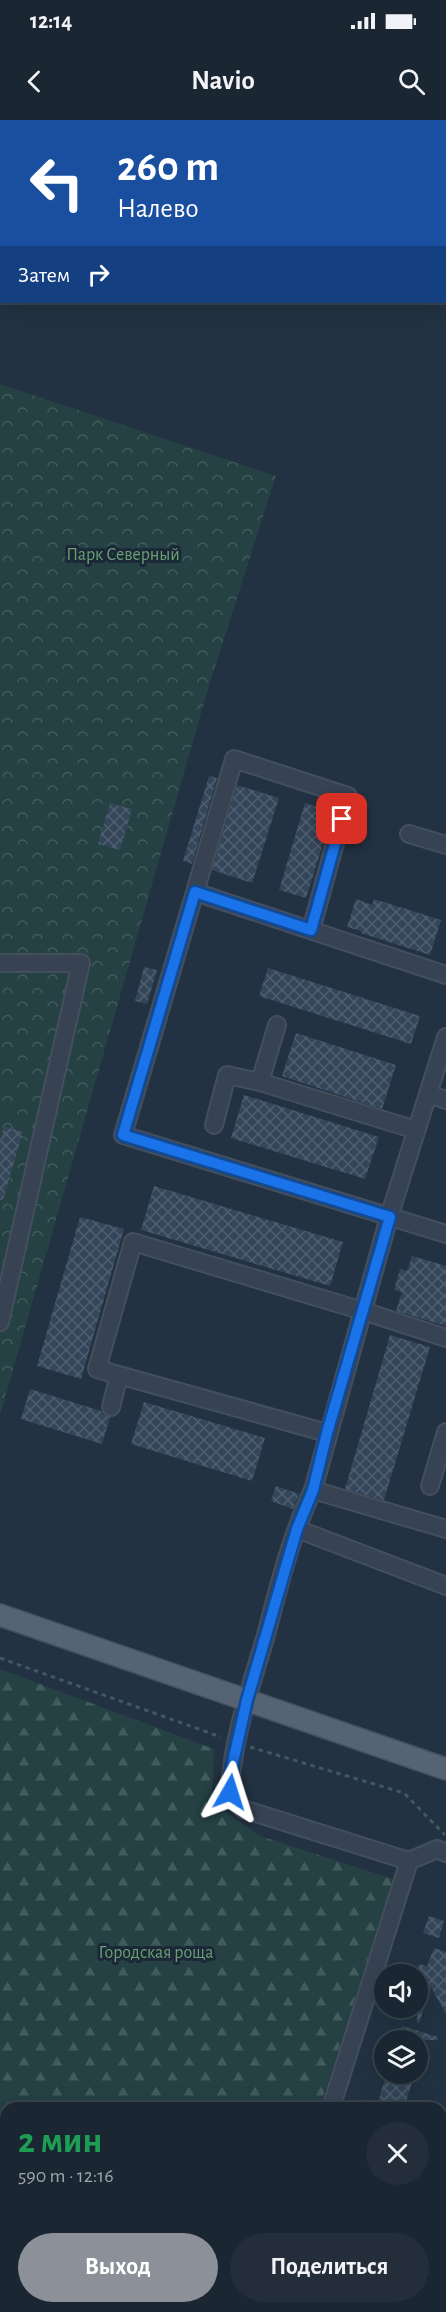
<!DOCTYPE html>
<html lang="ru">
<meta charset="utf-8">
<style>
:root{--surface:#1a2632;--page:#232e3a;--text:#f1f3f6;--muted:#9fa5ac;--line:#38434d;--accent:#8c9099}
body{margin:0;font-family:"Alegreya Sans",sans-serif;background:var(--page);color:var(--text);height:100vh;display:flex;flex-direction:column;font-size:22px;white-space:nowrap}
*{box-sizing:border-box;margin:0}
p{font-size:20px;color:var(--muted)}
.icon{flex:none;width:33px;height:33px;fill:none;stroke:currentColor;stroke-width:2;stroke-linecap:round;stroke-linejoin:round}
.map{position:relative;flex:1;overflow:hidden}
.side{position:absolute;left:0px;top:1982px;width:447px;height:212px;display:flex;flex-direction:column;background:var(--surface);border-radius:18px 18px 0 0;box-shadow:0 6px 24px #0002,0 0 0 2px var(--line)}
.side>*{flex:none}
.guide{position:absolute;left:0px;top:0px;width:447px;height:183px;box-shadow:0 6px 24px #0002,0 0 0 2px var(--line);background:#1a4fa0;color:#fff;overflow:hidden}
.buttons{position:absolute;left:374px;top:1844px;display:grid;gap:12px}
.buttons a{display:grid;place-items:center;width:54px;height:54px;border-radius:50%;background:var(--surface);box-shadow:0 6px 24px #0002,0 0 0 2px var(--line);font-size:30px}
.pin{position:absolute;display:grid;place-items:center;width:51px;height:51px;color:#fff;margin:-26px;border-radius:12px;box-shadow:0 3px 9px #0006}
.me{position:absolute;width:66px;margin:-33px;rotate:6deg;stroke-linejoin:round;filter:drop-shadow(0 0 4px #0008)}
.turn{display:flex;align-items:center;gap:21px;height:126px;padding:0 18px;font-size:27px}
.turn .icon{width:78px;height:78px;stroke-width:2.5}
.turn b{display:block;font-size:42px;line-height:51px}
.then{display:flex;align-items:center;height:57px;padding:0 18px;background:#0003;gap:12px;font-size:22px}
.round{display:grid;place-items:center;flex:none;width:63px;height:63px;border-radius:32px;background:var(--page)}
.summary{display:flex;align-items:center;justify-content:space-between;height:102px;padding:0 18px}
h1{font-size:36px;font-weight:700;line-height:45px;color:#1e9e55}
.cta{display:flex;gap:12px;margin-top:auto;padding:12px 18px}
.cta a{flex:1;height:69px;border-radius:36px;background:var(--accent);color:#fff;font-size:24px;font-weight:700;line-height:69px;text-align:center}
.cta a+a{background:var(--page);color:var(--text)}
.status{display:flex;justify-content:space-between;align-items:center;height:42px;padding:0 30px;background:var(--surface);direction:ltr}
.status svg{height:16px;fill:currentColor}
header{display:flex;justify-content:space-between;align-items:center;height:78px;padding:0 18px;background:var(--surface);font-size:27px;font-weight:700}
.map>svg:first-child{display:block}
</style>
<div class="status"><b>12:14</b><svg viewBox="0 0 49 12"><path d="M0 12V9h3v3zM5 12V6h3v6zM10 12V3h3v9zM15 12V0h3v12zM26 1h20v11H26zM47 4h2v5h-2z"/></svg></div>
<header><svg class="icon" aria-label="back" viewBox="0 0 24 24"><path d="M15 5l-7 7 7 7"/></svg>Navio<svg class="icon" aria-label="search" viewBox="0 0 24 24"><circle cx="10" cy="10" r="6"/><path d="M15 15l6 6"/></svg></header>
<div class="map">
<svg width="446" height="2192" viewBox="0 0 446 2192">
<defs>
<pattern id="forest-firs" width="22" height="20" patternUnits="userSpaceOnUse" patternTransform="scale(1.5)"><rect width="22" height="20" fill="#254143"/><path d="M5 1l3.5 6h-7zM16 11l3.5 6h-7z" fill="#425b5d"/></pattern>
<pattern id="park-crowns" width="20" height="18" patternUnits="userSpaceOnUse" patternTransform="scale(1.5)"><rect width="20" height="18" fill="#254143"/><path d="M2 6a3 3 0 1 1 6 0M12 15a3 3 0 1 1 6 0" fill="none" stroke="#425b5d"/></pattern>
<pattern id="building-cross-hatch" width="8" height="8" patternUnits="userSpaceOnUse" patternTransform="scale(1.5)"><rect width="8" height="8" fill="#344659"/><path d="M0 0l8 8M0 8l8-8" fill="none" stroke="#4f5f70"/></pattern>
</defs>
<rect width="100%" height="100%" fill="#223242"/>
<path fill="url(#forest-firs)" d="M0 1549 214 1629 212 1682 260 1716 393 1759 320 1987 6 1988V2187H256L254 2192H0Z"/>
<path fill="url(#park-crowns)" d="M0 264 276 356 208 569 0 1295Z"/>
<path fill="url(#building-cross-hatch)" d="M209 656 217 658 192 744 183 741Z
M237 665 279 678 252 763 212 750Z
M110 683 132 689 120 730 98 724Z
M305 683 333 692 306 778 279 770Z
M356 779 372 785 374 779 441 800 430 835 361 813V811L347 807Z
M144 847 157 850 147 884 135 881Z
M268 848 420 896 411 924 259 876Z
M296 913 396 945 382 989 282 956Z
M244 975 379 1017 365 1059 231 1018Z
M4 1006 23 1012 3 1080H0V1021Z
M154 1066 343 1122 330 1166 141 1110Z
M80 1097 124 1109 81 1259 37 1246Z
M412 1136 446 1146V1206L396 1191 402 1172 394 1170 400 1149 407 1151Z
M390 1215 430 1227 384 1380 345 1369Z
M30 1269 101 1291 104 1295 110 1297 102 1324 21 1299Z
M144 1282 265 1318 252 1361 131 1324Z
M276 1366 299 1374 293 1389 271 1381Z
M429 1796 444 1801 439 1818 423 1813Z
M434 1828 446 1832V1894L431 1867 419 1903H417V1857L419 1844 427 1846Z
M402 1906 438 1917V1920H397Z
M387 1953H415L404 1988H376Z"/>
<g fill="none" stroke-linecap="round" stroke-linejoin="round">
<defs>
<path id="minor" d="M106 0 110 2
M409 714 446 725
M195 772 234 639 348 676 311 810
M0 843H81L0 1202
M446 855 195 772 123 1015 446 1114
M260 962 277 905
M428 974 446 980
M214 1005 227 955 260 962 416 1010
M111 1287 119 1255
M327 1313 97 1249 133 1122 363 1191 446 1218
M430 1366 446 1312
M313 1370 446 1409
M297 1409 446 1466
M409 1741 243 1689 230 1672C232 1619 251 1566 266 1515 279 1466 291 1415 313 1370L389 1097 446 917
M409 1741 437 1729 446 1733
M331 1988 409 1741
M267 2192 269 2187"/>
<path id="major" d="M0 1495 446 1649"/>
</defs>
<use href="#minor" stroke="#444f5e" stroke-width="20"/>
<use href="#major" stroke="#444f5e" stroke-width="24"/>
<path stroke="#3e5a5b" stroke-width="3" stroke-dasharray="4.5 4.5" stroke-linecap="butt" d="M0 1538 221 1617
M250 1627 404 1673 445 1715"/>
<use href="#minor" stroke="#374352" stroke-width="16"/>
<use href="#major" stroke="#556372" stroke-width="21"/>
</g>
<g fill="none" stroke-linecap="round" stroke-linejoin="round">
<defs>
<path id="route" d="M230 1672 231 1651 247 1580 297 1409 313 1370 327 1313 390 1097 123 1015 195 772 311 810 342 699"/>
</defs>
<use href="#route" stroke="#114b97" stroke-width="15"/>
<use href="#route" stroke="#1a73e8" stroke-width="10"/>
</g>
<g text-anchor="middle" stroke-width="6" stroke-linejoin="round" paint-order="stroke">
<g font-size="18" fill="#68a072" stroke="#1c2837">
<text x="123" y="440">Парк Северный</text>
<text x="156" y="1838">Городская роща</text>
</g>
</g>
</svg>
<div class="buttons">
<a><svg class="icon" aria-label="sound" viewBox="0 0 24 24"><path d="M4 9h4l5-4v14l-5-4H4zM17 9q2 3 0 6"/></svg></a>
<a><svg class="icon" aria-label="layers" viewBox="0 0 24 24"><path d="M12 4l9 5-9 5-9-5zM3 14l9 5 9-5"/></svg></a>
</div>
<div class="pin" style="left:342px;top:699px;background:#d93025"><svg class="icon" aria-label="arrive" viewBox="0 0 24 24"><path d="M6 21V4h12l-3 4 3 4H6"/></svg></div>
<svg class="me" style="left:230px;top:1672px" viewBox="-20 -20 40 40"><path d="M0-17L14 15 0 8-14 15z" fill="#1a73e8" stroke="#fff" stroke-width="4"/></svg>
<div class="guide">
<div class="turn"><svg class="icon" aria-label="left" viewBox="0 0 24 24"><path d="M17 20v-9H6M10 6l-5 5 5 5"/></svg><div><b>260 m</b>Налево</div></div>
<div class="then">Затем<svg class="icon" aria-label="right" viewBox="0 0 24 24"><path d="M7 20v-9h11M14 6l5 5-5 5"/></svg></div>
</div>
<section class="side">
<div class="summary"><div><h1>2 мин</h1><p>590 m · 12:16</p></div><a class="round"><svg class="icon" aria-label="close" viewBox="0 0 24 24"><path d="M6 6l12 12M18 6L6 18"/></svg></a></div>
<div class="cta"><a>Выход</a><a>Поделиться</a></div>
</section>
</div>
